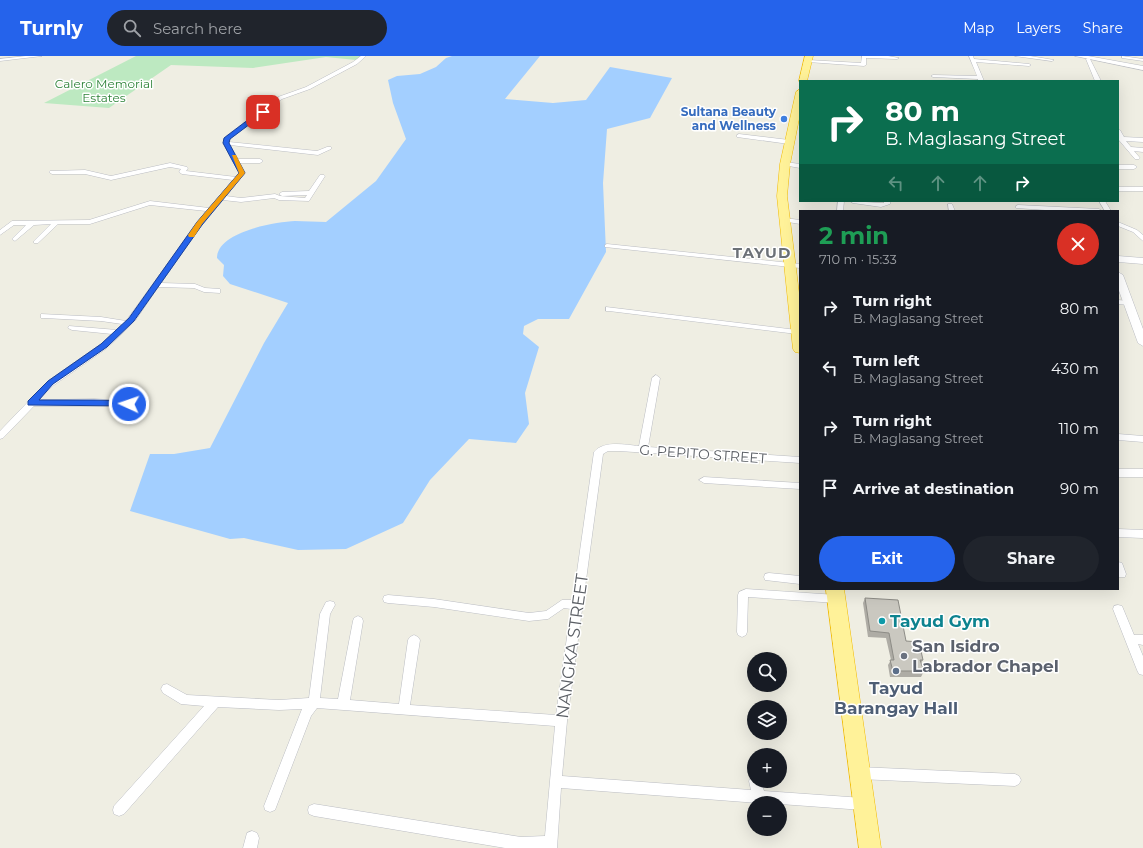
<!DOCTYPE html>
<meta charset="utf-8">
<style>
:root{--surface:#171b24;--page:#20242c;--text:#f1f3f6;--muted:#9ea1a6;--accent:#2563eb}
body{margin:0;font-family:Montserrat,sans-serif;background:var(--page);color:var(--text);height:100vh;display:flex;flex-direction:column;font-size:15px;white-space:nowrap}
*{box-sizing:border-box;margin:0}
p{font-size:13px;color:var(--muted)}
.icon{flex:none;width:22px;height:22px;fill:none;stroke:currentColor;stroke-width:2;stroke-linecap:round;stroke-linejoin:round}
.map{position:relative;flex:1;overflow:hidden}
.panel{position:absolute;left:799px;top:154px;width:320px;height:380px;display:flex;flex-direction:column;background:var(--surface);border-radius:0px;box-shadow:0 4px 16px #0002}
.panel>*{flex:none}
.hud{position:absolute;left:799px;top:24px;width:320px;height:122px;border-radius:0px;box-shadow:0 4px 16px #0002;background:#0b6e4f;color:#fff;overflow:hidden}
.tools{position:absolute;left:747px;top:596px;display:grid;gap:8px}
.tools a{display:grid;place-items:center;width:40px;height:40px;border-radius:50%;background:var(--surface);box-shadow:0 4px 16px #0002;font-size:20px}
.pin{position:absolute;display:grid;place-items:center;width:34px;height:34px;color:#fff;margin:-17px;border-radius:8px;box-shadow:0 2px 6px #0006}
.me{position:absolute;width:44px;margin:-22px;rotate:273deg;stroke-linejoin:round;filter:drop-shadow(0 0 3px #0008)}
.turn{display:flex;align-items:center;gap:14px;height:84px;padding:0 20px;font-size:18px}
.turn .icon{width:52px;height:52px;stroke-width:2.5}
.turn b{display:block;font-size:28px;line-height:34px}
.lanes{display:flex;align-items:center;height:38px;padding:0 20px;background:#0003;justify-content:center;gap:20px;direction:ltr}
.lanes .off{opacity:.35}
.round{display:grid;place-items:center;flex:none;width:42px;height:42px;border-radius:21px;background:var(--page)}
.summary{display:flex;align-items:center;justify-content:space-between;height:68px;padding:0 20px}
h1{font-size:24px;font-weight:700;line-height:30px;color:#1e9e55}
.cta{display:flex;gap:8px;margin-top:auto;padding:8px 20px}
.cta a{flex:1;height:46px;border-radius:24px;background:var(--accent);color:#fff;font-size:16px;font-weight:700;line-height:46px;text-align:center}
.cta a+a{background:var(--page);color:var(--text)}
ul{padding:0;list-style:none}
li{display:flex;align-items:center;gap:12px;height:60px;padding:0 20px}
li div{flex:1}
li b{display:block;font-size:15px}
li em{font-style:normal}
header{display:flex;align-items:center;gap:24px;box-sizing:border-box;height:56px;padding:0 20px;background:var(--accent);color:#fff}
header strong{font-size:19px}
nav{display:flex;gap:22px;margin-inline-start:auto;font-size:14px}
.search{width:280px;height:36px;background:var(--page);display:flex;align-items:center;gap:10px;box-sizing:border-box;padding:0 14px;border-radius:22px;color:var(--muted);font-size:15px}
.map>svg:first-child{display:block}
</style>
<header>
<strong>Turnly</strong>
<div class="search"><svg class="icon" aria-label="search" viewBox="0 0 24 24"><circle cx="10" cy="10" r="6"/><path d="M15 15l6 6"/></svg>Search here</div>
<nav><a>Map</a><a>Layers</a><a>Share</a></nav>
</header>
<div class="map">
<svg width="1143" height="792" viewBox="0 0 1143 792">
<rect width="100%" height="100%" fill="#efeee3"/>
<path fill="#bde9c1" d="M136 0H361L356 4 326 1 253 12 171 9 109 52 44 47Z"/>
<path fill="#a3cfff" d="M452 0H540L505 43 553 47 586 44 610 11 672 22 650 62 607 73 603 127 606 196 569 263H538L524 270 523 278 539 291 525 337 529 368 516 387 469 383 430 424 403 467 346 493 298 494 244 482 230 483 130 455 150 398H174L210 392 264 287 288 247 230 228 223 220 224 209 217 202C217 176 274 166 295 165 305 165 316 166 326 166L376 125 406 83 393 47 388 24 397 20 420 18 436 11 446 2Z"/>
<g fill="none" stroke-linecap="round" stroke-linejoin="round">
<defs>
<path id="minor" d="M26 0H42L0 5V3Z
M361 0H366L357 8 310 33 282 43 230 83 229 86 317 95 327 91H331V93L318 99 230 89 238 103H260L263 105 260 107H240L245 117 226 140 241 142 275 138 280 140 305 142 307 139 282 140 279 138 282 136 309 135 320 119H324L325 120 309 145 279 144 274 142 241 146 223 144 202 168 161 227 195 228 205 232 220 233V237L204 236 194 232 158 231 135 265 107 292 54 329 39 344 94 343 129 345 133 348 132 350H34L3 382 0 383V375L48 325 101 288 112 278 72 274 68 272 69 270 117 274 122 268 101 265 44 262H41V258L101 261 126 265 206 155 150 149 90 168H58L38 187H34V185L51 168 34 169 15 185 12 183 26 169H14L0 179V174L12 165 89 164 150 145 209 152 233 124 182 118 179 116 181 113 170 111 111 124 85 118H52L49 116 50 115 85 114 111 120 170 107 187 111 188 112 186 115 236 121 239 117 223 87 225 81 278 41 306 31 353 6Z
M862 0H888L899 2 897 3 866 2V9L864 10 808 6 806 5 808 4 861 7Z
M969 0H973L974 3 1029 8 1031 9 1029 10 976 6 984 25H978V23L933 21 931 20 933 19 977 20Z
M1015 0H1030L1054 4 1052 5Z
M1122 0 1143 3V5L1122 2Z
M1088 2 1090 3 1101 25H1095L1086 3Z
M1118 73 1120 74 1124 81 1143 82V86L1126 85 1131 91 1143 92V96L1134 95 1140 102 1139 103H1135L1118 83Z
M739 78 789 84 792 86 789 88 737 81V79Z
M785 106 800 108V112L783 109 782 108Z
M1118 109H1134L1137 111 1134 113H1118Z
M1118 131H1143V135H1118Z
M838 145H844L843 155H837Z
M850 145 881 147H884V145H890V148L881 151 853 147Z
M1099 145H1105L1111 155H1105Z
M948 148H952L955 155H949Z
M1018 149 1099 153 1102 155H1060L1016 152V150Z
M784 162 800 164V168L782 165V163Z
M1118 166 1137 174 1143 179V185L1133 176 1118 170Z
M607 188 800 208V212L605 191V189Z
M1118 244 1129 245 1133 247 1129 249 1118 248Z
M606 251 797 274H800V277L797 278 609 255H606Z
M656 319 660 322 648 391 800 401V407L619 395H608L603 398 567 665 562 720 751 734 749 725 751 721 754 719V725H761L764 735 863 742 868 744 869 748 868 752 863 754 780 748V747H758L561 732 557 792H505L314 760 309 758 308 754 309 750 314 748 521 781 545 780 555 670 317 652 311 660 275 754 270 756 265 754 264 750 302 653 279 654 218 651 124 758 119 760 114 758 113 754 114 750 204 650 181 648 163 637 161 633 163 629 167 628 187 639 279 644 309 642 320 558 326 546 330 545 334 546 335 549 330 558 320 642 338 643 353 565 354 562 358 560 362 562 363 565 350 644 399 648 408 584 410 581 414 579 418 581 420 584 410 649 556 659 571 553 564 552 548 563 529 565 434 551 388 547 384 546 383 543 384 540 388 539 434 543 529 557 546 555 562 544H573L594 396C604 384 626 389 639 390L652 322Z
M1118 378 1143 380V386L1118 384Z
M704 421 800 427V433L704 427 699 424Z
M1118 473 1143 474V482L1118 481Z
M1118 506 1122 507 1126 518 1125 521H1118Z
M769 517 800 520V528L765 524 764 521 765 518Z
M746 533 837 539 841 540 842 543 841 546 837 547 748 541 747 576 746 579 742 581 738 579 737 576 738 539 739 536Z
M1118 549 1122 550 1134 579H1143V589L1138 588 1143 600V619L1139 618 1137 614 1113 553 1114 550Z
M859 711 1015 718 1019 720 1021 724 1019 728 1015 730 859 723 855 721 853 717 855 713Z
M252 775 257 777 259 782 257 792H243L247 777Z"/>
<path id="tertiary" d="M1075 0H1088L1143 10V14Z
M1118 200 1143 202V208L1118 206Z
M1118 216 1123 219 1143 273V290L1138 287 1118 232Z
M1118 413H1143V421H1118Z"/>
<path id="trunk" d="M805 0H813L807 25H800V27L799 25Z
M800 33V58L790 108 787 140 800 245V297L795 296 793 293 777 140 780 108 796 36Z
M826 533H844L881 792H859Z"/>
</defs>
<use href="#minor" stroke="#bbbdc3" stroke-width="1"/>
<use href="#tertiary" stroke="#bbbdc3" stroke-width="1"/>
<use href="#trunk" stroke="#f2bb00" stroke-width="1"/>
<use href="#minor" fill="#fff" fill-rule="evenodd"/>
<use href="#tertiary" fill="#fff" fill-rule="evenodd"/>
<use href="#trunk" fill="#fff299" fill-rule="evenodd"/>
</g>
<path fill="#aeaca5" d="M865 542 906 585 923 604 921 607 924 615 921 621H890L888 609 891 604 886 582 868 581 863 547Z"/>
<path fill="#cac8c0" stroke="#8d8c86" d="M865 542 898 544 906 585 919 586 923 604H920L924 615H893L890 604H894L889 577 870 575Z"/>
<path fill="#2563eb" stroke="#184099" d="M261 54 266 56 230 83 229 87 245 117 202 169 134 265 107 291 53 328 39 344H94L129 345 133 348 132 350 28 349V345L48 325 101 288 129 262 197 166 239 117 223 87 224 82Z"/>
<path fill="#f59e0b" d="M232 99H236L245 117 202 168 194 181H189L188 179 197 166 239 117Z"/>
<circle fill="#3f7fe0" stroke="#fff" stroke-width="1.5" cx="784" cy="63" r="4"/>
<circle fill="#0f9aa8" stroke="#fff" stroke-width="1.5" cx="882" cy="565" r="4"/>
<circle fill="#6b7280" stroke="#fff" stroke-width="1.5" cx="904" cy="600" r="4"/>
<circle fill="#5c6f8a" stroke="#fff" stroke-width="1.5" cx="896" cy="615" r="4"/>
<g text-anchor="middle" stroke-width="3" stroke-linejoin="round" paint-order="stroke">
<g font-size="12" fill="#2d8338" stroke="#fff">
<text x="104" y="32">Calero Memorial<tspan x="104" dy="14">Estates</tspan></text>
</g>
<g font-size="12" font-weight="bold" fill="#366cbe" stroke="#fff" text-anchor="end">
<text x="776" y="60">Sultana Beauty<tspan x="776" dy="14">and Wellness</tspan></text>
</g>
<g font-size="14" fill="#5b5f65" stroke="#fff">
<text transform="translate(703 398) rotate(4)" y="5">G. PEPITO STREET</text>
</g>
<g font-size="15" font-weight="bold" letter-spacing="1" fill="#6c7177" stroke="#fff">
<text x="762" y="202">TAYUD</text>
</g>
<g font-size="17" font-weight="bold" fill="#0d838f" stroke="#fff" text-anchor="start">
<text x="890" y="571">Tayud Gym</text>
</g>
<g font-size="17" fill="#5b5f65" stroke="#fff">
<text transform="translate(572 590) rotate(-82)" y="6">NANGKA STREET</text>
</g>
<g font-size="17" font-weight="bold" fill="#5b616d" stroke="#fff" text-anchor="start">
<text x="912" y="596">San Isidro<tspan x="912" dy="20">Labrador Chapel</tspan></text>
</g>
<g font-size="17" font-weight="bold" fill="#4e5e75" stroke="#fff">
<text x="896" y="638">Tayud<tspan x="896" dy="20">Barangay Hall</tspan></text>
</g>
</g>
</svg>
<div class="tools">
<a><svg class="icon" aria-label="search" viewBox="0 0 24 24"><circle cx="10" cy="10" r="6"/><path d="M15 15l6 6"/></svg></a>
<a><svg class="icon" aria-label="layers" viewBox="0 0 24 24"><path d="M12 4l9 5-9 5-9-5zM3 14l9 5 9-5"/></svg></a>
<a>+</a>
<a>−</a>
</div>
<div class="pin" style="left:263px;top:56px;background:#d93025"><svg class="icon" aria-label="arrive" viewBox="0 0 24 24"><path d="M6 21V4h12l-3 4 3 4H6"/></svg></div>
<svg class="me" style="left:129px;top:348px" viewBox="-20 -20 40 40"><circle r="17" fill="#2563eb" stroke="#fff" stroke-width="3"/><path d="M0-11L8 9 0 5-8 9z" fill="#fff"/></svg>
<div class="hud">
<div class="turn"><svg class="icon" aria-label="right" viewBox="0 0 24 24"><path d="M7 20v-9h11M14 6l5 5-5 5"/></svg><div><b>80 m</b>B. Maglasang Street</div></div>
<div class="lanes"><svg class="icon off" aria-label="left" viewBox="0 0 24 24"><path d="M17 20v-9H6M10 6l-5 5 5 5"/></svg><svg class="icon off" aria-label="ahead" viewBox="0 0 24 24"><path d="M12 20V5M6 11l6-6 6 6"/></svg><svg class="icon off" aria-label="ahead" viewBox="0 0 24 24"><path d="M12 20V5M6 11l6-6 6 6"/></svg><svg class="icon" aria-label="right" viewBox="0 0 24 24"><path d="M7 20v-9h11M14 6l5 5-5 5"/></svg></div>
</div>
<section class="panel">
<div class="summary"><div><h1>2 min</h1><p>710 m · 15:33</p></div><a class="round" style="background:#d93025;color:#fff"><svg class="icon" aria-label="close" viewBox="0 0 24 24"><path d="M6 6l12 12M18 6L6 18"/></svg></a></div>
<ul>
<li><svg class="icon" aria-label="right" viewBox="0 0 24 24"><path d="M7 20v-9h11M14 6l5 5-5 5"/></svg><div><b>Turn right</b><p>B. Maglasang Street</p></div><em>80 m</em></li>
<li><svg class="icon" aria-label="left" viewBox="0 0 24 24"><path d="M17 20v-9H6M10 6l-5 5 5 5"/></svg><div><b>Turn left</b><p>B. Maglasang Street</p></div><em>430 m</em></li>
<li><svg class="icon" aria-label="right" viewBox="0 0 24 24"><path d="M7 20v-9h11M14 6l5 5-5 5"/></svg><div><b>Turn right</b><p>B. Maglasang Street</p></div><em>110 m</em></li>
<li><svg class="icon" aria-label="arrive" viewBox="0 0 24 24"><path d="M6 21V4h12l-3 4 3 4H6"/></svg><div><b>Arrive at destination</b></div><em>90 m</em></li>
</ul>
<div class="cta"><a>Exit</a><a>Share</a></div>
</section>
</div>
